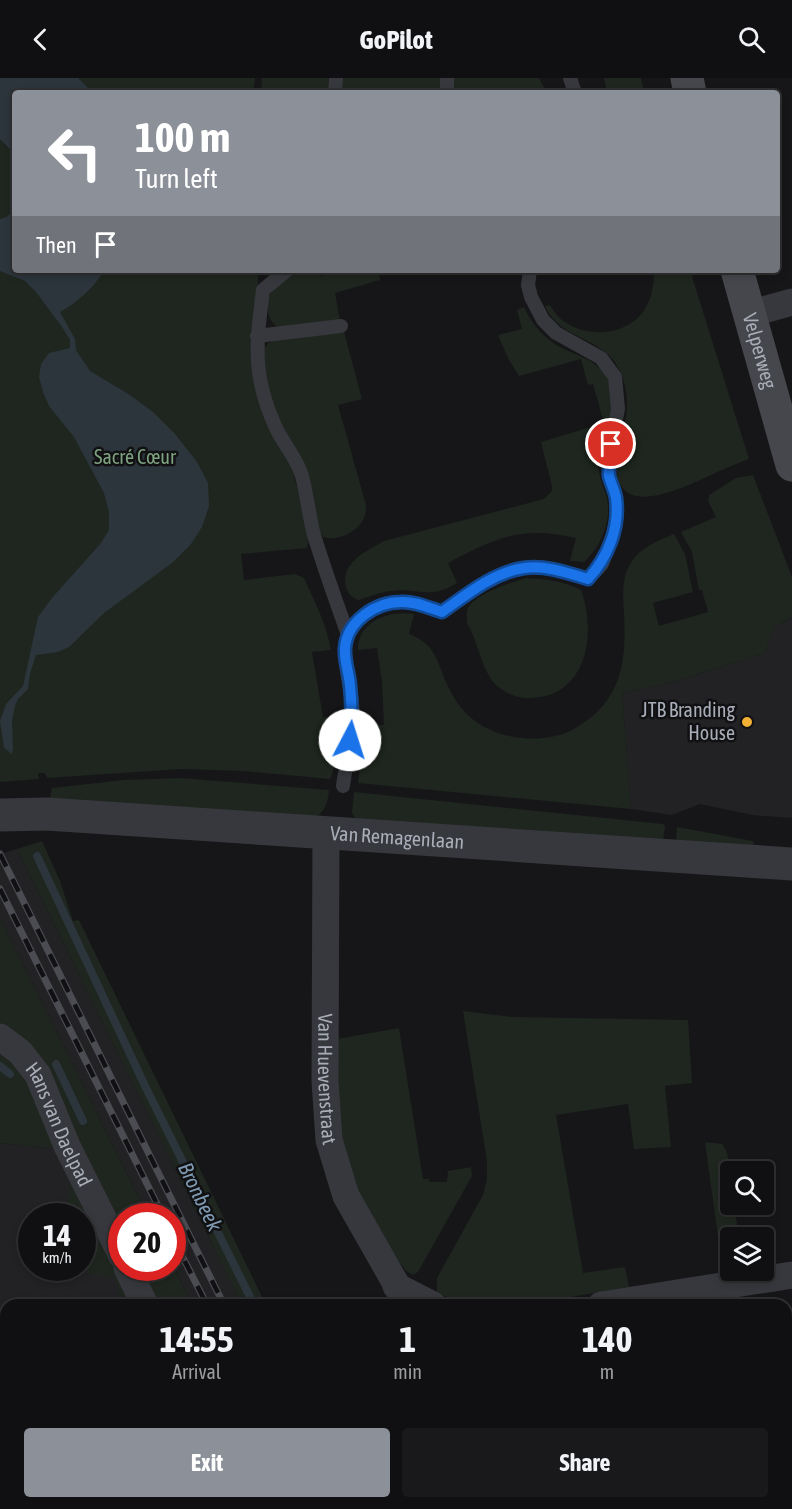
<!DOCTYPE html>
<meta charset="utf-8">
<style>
:root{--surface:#101012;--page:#19191b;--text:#f1f3f6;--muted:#9c9d9f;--line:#303032;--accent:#8c9099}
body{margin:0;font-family:"Asap Condensed",sans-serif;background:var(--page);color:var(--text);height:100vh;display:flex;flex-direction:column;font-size:22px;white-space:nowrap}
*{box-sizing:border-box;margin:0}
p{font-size:20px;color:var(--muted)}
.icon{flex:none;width:33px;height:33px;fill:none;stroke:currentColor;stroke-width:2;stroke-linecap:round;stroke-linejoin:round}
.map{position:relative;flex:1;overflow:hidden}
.sheet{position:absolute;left:0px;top:1221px;width:792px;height:210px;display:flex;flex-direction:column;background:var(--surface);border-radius:18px 18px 0 0;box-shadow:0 3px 9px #0003,0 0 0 2px var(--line)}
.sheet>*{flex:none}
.top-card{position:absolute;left:12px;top:12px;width:768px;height:183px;border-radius:6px;box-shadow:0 3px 9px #0003,0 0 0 2px var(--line);background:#8c9099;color:#fff;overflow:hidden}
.buttons{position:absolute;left:720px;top:1083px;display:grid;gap:12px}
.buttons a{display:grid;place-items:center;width:54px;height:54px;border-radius:6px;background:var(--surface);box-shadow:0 3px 9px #0003,0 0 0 2px var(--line);font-size:30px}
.speed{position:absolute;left:18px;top:1125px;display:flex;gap:12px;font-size:30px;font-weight:700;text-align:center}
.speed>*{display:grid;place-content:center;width:78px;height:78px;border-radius:50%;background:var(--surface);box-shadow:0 3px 9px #0003,0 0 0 2px var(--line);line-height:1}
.speed small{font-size:15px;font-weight:400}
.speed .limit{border:9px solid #d22;background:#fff;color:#111}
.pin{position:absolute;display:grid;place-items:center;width:51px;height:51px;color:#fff;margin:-26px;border:3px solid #fff;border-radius:50%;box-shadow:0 2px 6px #0007}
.me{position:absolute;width:66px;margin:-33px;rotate:5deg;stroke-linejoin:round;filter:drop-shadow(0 0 4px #0008)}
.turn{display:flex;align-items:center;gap:21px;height:126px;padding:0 24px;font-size:27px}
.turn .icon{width:78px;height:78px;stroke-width:2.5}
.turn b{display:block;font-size:42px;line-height:51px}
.then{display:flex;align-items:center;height:57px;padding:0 24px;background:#0003;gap:12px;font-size:22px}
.eta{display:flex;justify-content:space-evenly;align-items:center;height:102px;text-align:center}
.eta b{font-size:36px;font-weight:700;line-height:42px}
.cta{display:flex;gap:12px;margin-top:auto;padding:12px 24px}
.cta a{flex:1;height:69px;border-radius:6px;background:var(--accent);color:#fff;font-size:24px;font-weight:700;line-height:69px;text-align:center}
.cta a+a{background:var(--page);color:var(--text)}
header{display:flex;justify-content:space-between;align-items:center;height:78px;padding:0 24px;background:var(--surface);font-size:27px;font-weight:700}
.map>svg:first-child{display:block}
</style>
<header><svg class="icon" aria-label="back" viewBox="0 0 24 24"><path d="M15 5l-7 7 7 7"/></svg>GoPilot<svg class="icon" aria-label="search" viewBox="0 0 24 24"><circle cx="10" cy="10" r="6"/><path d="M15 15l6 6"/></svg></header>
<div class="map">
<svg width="792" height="1431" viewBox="0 0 792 1431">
<rect width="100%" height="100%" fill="#161618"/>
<path fill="#222225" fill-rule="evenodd" d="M792 539V740L752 737 700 726 672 737 631 731 622 615 673 604 765 575 774 550Z
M17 771 242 1227H192L173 1187 172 1138H148L0 840V776Z
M0 1065 60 1071 137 1227H6V1425H234L237 1431H0ZM32 1138H82V1190H32Z"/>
<path fill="#1e261f" d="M0 0H255L253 15H15V192H258V222L253 294 295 396 294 397C299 421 314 445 307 470L241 476 244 502 295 496 304 500C315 525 326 544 331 572L312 574 323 639H340L333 694 330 701 243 693 181 691 47 700 45 695H38L39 701 0 704Z
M262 0H329L328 15H261Z
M341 0H441L442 15H341Z
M454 0H539L547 15H454Z
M604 0H641L644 15H607Z
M295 192H319L321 198 343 192H378L380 202 335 215 340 243 278 249C264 241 265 219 276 207 281 202 289 197 295 192Z
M662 192H690L749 381C736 386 723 391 711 397 668 417 604 445 618 366 619 358 623 351 625 344 629 326 627 307 619 291 603 258 559 262 545 228L550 227C553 232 557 238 562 242 585 260 624 259 643 234 651 223 654 208 654 194Z
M524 229C532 247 546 263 564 271 579 278 592 281 603 294 624 321 604 350 599 377 596 392 602 404 606 417 613 440 602 468 584 484L570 483 576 460C520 447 496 460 448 485L457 505C427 523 420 509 391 513 380 514 369 519 359 522 352 520 348 516 346 509 340 485 366 473 384 463L544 421 552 413V408L541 364 604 345 593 306 588 307 581 281 519 298 509 282 498 257 522 251 517 232Z
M344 254 362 321 338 327 366 427C366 430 366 434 365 437 361 453 338 464 323 459L320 454 308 399 268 324 263 273 268 265 281 259Z
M753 397 792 499V539L774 550 765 575 673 604 622 615 631 731 358 705 365 647H384L382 604 377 570 358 572C358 543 389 532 414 536L409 556C439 567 437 588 450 612 463 639 484 653 513 659 532 662 555 661 572 652 620 626 627 587 624 536 623 517 621 499 632 483 641 469 660 462 674 456L685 476 693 514 653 525 659 548 708 534 702 512H699L692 474 681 454 716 439 708 423 709 417 736 400Z
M526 500C545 501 564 503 581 512 597 556 587 619 530 620 517 621 502 614 493 604 480 587 478 563 467 545 467 539 465 532 470 527 480 514 510 505 526 500Z
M181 700 329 712C328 724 325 732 316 740L50 721 52 710 124 702Z
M354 714 663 746 665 749 663 763 356 741 352 735Z
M677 749 753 763 754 766 750 770 676 764Z
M42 763 60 803 73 843 79 842 266 1227H242L17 771Z
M0 840 148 1138H122L121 1162 0 949Z
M463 933 512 939 688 942 692 1005 665 1008 671 1069 634 1071 628 1026 556 1037 583 1195 625 1189 629 1209C581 1216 478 1242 437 1214V1200L483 1117 487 1101V1083Z
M399 950 423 1101H429V1104H447L448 1093 471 1089 472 1098 418 1194 413 1197 406 1193 394 1177 352 1103 337 1040V961Z
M0 968 20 986 60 1071 0 1065Z
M705 1064 722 1066C733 1079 730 1110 730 1126L734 1127 739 1159 730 1160V1192L736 1193 723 1195Z
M71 1094 136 1227H123L114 1199 68 1193 63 1190H82V1138H66Z
M173 1187 192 1227H153L135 1190H172Z
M786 1417 789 1431H716L715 1425H786Z"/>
<path fill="#2c353c" d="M0 0H78L93 15H15V79L9 70 0 61Z
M15 130V192H105C93 210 78 224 60 234L75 261 76 272 90 293 130 317 153 334 175 356 197 384 208 405 209 428 202 449 191 466 172 485 104 535 69 569 58 574 36 577 30 596 28 611 18 621 15 628 12 642 13 671 12 676 4 670 0 643 6 626 23 608 38 539 52 520 101 465 109 452V434L104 415 74 359 49 328 43 314 39 299 41 286 49 275 70 270V262L62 249 36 214 25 203 0 193V141L7 139Z
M792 1322V1431H789L786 1417V1324Z"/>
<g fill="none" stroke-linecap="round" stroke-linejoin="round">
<path stroke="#2c353c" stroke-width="8" d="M37 778 146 1010 254 1227
M56 986 83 1043
M0 988 10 996
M352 1425 355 1431"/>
<path stroke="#37383d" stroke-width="14" d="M447 0V15
M570 0 575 15
M335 15 336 0
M287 192 263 212C256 267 252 298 276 350 284 367 297 380 302 398 307 417 309 438 314 457 324 490 336 523 348 557
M257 258 341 248
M343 708C346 685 352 661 353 639 353 617 344 588 345 569 348 543 376 523 402 524 415 524 429 530 442 534 466 517 494 494 524 490 546 487 568 495 588 501L602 486 613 457 617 437 616 419 609 397 611 366 618 331 615 299 601 280 556 255 543 242 531 219 528 207 530 192"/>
<g stroke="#37383d" stroke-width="27">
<path d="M749 236 792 224"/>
<path id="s1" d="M326 755 325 1003 329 1062 346 1118 408 1227"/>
<path id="s2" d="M0 959 20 974 38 997 67 1068 122 1178"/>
<path d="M127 1190 145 1227"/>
<path d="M396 1208 433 1227"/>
<path d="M601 1227 792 1197"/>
<path d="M242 1425 245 1431"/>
<path d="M519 1425 522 1431"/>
</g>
<path stroke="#37383d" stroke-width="33" id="s3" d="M0 737 47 736 792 786"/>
<g stroke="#45474d" stroke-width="33">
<path d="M687 0 690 15"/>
<path id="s4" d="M737 192 792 387"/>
</g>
<defs>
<path id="rail" d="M0 776 224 1227
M0 811 163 1138
M172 1158 207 1227
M305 1425 308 1431
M322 1425 325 1431"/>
</defs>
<use href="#rail" stroke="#4a4c52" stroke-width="7"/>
<use href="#rail" stroke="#111113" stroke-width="4.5" stroke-dasharray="14" stroke-linecap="butt"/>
</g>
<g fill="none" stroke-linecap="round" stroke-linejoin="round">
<defs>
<path id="route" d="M350 662C352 643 352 626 350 607 349 595 344 582 345 570 347 543 376 524 401 524 415 523 429 530 442 534 466 517 494 494 524 490 546 487 568 495 588 501 608 479 620 450 616 420 615 413 611 406 609 398 608 388 611 376 611 366"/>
</defs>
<use href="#route" stroke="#114b97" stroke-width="15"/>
<use href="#route" stroke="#1a73e8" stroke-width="10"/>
</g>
<circle fill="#f2b134" stroke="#111113" stroke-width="2" cx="747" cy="644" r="6"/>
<g text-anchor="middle" stroke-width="5" stroke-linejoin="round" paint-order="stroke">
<g font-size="20" fill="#a8adb8" stroke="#111113">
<text dy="7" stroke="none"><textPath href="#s4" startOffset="84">Velperweg</textPath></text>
<text dy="7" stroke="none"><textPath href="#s3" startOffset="398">Van Remagenlaan</textPath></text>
<text dy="7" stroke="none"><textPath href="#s1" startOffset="246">Van Huevenstraat</textPath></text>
<text dy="7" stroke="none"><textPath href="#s2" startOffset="108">Hans van Daelpad</textPath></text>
</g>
<g font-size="20" fill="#7fa381" stroke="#111113">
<text x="135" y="386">Sacré Cœur</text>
</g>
<g font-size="20" fill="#a8adb8" stroke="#111113" text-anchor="end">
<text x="735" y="639">JTB Branding<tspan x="735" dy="23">House</tspan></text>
</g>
<g font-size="21" font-style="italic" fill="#7f9bb3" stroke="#111113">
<text transform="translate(200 1119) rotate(64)" y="7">Bronbeek</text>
</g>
</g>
</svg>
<div class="buttons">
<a><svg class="icon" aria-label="search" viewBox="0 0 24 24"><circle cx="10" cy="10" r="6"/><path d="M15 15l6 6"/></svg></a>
<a><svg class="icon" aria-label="layers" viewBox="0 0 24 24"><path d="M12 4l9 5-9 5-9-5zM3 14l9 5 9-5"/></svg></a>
</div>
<div class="speed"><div>14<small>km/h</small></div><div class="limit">20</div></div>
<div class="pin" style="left:611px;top:366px;background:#d93025"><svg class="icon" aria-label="arrive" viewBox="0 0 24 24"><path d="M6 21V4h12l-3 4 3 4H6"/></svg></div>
<svg class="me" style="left:350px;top:662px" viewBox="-20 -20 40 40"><circle r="19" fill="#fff"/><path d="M0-13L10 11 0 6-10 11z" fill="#1a73e8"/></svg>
<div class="top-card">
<div class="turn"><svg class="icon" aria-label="left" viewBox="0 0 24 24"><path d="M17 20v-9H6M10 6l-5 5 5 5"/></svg><div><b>100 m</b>Turn left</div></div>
<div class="then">Then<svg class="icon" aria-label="arrive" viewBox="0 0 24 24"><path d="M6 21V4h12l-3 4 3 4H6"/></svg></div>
</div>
<section class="sheet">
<div class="eta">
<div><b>14:55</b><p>Arrival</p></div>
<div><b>1</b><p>min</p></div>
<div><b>140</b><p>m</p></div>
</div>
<div class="cta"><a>Exit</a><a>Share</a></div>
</section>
</div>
